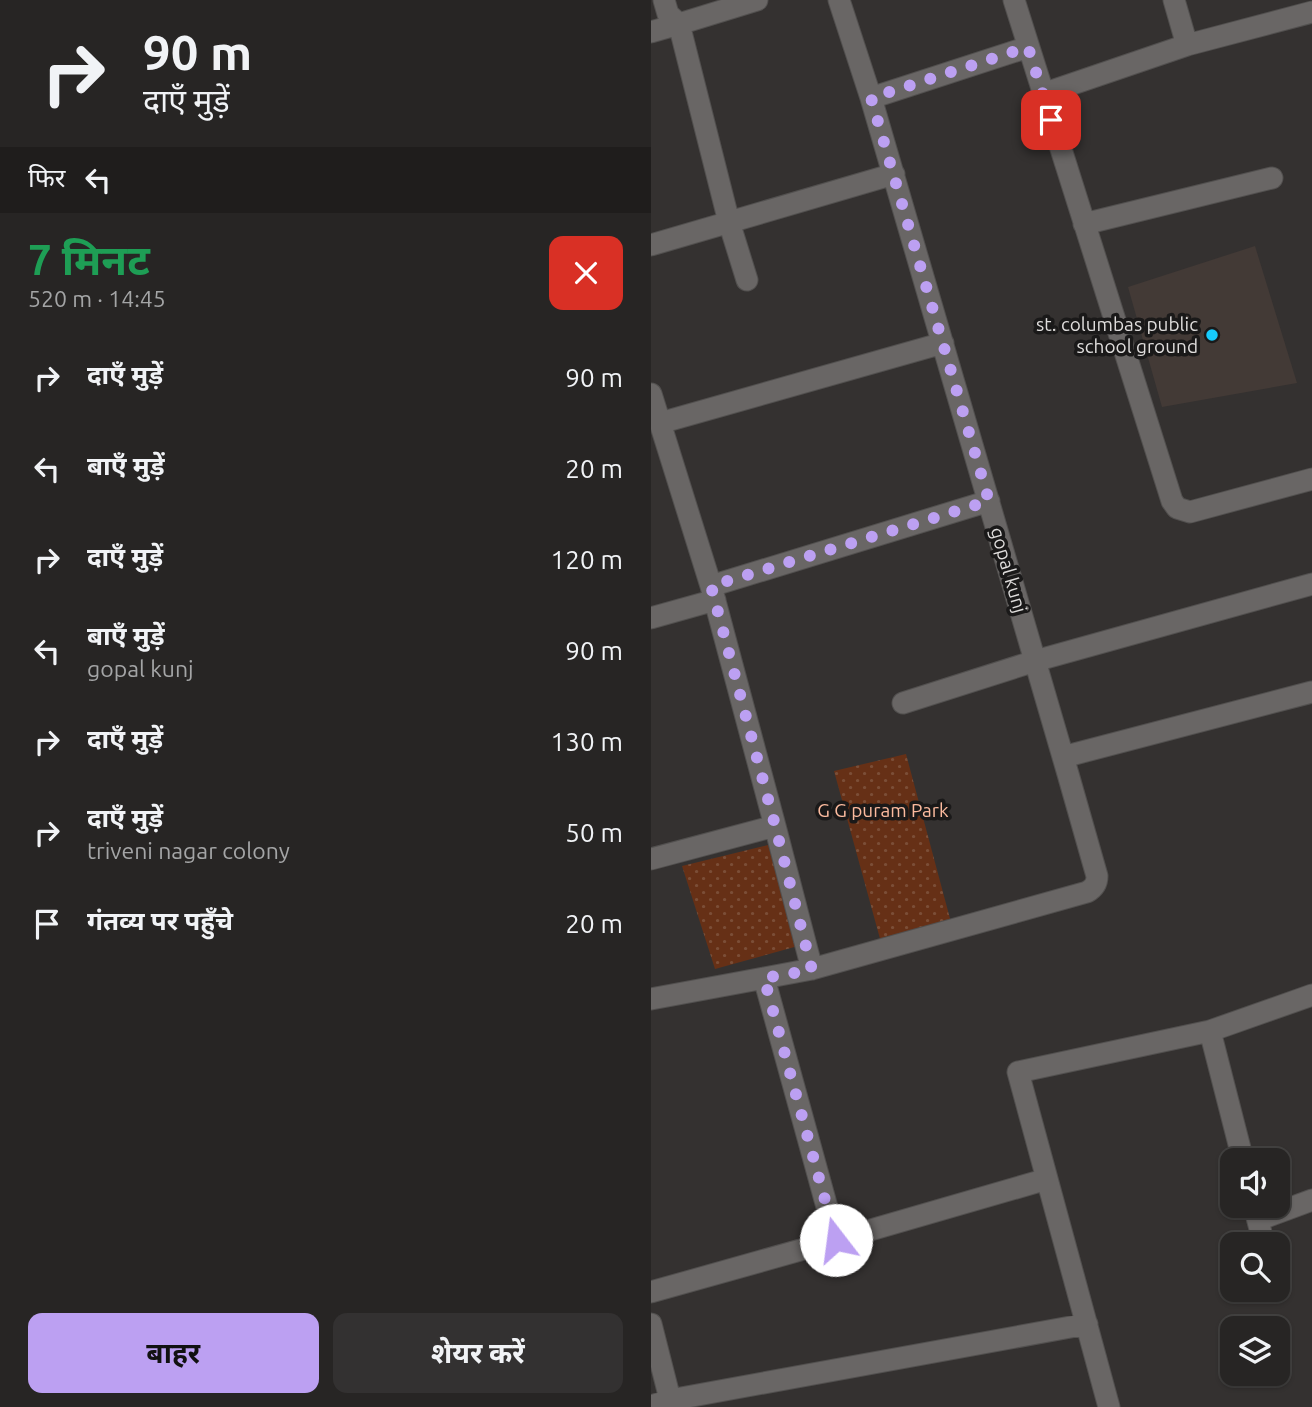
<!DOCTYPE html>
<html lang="hi">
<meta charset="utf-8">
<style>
:root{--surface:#272524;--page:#333131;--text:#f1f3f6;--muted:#a4a5a6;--line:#434241;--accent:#bca0f2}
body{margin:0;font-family:Ubuntu,"Noto Sans Devanagari",sans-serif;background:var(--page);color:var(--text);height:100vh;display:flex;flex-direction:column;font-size:26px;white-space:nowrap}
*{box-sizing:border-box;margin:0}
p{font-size:23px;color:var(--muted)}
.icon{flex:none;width:38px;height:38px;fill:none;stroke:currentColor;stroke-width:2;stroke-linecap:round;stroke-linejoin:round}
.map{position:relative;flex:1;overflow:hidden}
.sheet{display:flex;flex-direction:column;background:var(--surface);width:651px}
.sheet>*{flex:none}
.banner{background:#272524;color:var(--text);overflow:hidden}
.fabs{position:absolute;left:569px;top:1148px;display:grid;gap:14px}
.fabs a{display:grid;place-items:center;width:70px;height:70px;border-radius:14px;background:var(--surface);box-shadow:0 2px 5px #0004,0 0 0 2px var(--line);font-size:35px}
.pin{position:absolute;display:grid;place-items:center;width:60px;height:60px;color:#fff;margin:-30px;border-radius:14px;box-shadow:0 4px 10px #0006}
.me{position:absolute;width:77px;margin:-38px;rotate:345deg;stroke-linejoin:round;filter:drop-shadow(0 0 5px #0008)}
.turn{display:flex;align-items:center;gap:24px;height:147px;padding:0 28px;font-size:32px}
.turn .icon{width:91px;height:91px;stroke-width:2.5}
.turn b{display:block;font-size:49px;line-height:60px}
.then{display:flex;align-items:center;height:66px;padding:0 28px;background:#0003;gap:14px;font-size:26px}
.round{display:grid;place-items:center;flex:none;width:74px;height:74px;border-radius:14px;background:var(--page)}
.overview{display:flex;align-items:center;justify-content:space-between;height:119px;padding:0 28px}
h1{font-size:42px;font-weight:700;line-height:52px;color:#1e9e55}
.cta{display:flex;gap:14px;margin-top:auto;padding:14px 28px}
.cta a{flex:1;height:80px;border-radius:14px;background:var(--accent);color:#111;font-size:28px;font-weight:700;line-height:80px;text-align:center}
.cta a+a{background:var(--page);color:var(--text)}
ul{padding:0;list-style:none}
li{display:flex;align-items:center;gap:21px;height:91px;padding:0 28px}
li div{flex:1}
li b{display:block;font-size:26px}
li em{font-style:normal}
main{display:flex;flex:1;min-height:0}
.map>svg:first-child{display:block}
</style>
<main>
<section class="sheet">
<div class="banner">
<div class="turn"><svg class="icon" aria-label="right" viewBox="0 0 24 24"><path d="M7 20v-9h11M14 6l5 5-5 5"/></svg><div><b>90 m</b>दाएँ मुड़ें</div></div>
<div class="then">फिर<svg class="icon" aria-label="left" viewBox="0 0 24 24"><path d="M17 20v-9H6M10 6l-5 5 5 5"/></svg></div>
</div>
<div class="overview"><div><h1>7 मिनट</h1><p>520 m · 14:45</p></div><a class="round" style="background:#d93025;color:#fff"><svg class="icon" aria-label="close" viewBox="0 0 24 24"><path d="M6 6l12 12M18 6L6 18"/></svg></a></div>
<ul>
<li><svg class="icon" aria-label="right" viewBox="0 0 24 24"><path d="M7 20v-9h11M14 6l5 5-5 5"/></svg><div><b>दाएँ मुड़ें</b></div><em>90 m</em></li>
<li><svg class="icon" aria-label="left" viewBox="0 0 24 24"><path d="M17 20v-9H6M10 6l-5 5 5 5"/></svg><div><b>बाएँ मुड़ें</b></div><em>20 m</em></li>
<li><svg class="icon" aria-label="right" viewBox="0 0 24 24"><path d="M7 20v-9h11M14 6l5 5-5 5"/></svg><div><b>दाएँ मुड़ें</b></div><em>120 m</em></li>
<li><svg class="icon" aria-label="left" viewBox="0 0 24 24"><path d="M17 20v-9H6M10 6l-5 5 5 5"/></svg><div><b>बाएँ मुड़ें</b><p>gopal kunj</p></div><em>90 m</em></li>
<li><svg class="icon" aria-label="right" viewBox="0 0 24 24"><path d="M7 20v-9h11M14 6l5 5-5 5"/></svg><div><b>दाएँ मुड़ें</b></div><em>130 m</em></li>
<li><svg class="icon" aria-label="right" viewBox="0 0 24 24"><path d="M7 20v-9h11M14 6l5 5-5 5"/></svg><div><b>दाएँ मुड़ें</b><p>triveni nagar colony</p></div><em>50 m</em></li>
<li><svg class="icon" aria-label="arrive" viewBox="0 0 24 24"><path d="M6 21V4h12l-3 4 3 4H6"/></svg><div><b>गंतव्य पर पहुँचे</b></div><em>20 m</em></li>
</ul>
<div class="cta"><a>बाहर</a><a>शेयर करें</a></div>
</section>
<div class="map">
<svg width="661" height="1407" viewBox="0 0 661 1407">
<defs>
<pattern id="grass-dots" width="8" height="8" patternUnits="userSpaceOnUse" patternTransform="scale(1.75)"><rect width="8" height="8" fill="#663016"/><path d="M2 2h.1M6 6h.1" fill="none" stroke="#7b4e37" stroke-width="1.8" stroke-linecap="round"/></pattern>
</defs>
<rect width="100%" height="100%" fill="#343130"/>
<path fill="#433a36" d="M604 246 646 383 511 407 477 287Z"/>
<path fill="url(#grass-dots)" d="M255 754 301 926 231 946 183 771Z
M117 845 147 946 64 969 31 866Z"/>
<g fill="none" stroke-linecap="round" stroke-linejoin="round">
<defs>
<path id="minor" d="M13 0 17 14 28 24 106 0
M363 0 521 501 526 508 539 512 661 479
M0 32 28 24 78 222 96 280
M536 45 661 12
M392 94 536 45 523 0
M220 98 377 47
M433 224 621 178
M0 245 243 174
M0 394 60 586 124 826 161 969
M9 423 292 343
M60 586 338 501
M0 618 64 600
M252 703 384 661 661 584
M412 757 661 692
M0 859 124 826
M0 999 113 978
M559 1031 592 1160
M603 1206 613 1244
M607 1220 661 1200
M185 1240 396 1179
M0 1292 185 1240 113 978 161 969 436 892C443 888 446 884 446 876L417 774 220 98 188 0
M0 1324 21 1407
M0 1406 19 1400 436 1324
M458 1407 367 1072 559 1031 661 995"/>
</defs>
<use href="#minor" stroke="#52504f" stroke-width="23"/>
<use href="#minor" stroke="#696665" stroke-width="21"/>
</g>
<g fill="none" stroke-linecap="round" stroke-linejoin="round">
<path stroke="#bca0f2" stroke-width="12" stroke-dasharray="0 21.6" d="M185 1240 113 978 161 970 124 825 60 586 338 501 220 98 377 47 400 120"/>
</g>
<circle fill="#16cafb" stroke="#1a1919" stroke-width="2.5" cx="561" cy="335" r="7"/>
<g text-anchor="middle" stroke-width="7" stroke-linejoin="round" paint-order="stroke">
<g font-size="19" fill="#dfdddc" stroke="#1a1919" text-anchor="end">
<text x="547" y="331">st. columbas public<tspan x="547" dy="22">school ground</tspan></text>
</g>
<g font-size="19" fill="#dfdddc" stroke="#1a1919">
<text transform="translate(358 570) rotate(74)" y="7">gopal kunj</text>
</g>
<g font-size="19" fill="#fcbb9f" stroke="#1a1919">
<text x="232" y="817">G G puram Park</text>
</g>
</g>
</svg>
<div class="fabs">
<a><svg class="icon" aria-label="sound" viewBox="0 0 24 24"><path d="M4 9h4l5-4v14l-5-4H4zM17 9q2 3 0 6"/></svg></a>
<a><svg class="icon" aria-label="search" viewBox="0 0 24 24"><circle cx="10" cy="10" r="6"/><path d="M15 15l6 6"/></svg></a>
<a><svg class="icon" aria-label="layers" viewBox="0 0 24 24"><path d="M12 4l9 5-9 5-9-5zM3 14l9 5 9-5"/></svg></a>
</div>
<div class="pin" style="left:400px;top:120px;background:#d93025"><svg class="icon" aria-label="arrive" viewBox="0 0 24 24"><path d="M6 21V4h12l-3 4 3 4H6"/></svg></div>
<svg class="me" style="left:185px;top:1240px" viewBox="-20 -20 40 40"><circle r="19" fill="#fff"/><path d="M0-13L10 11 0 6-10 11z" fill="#bca0f2"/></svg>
</div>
</main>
